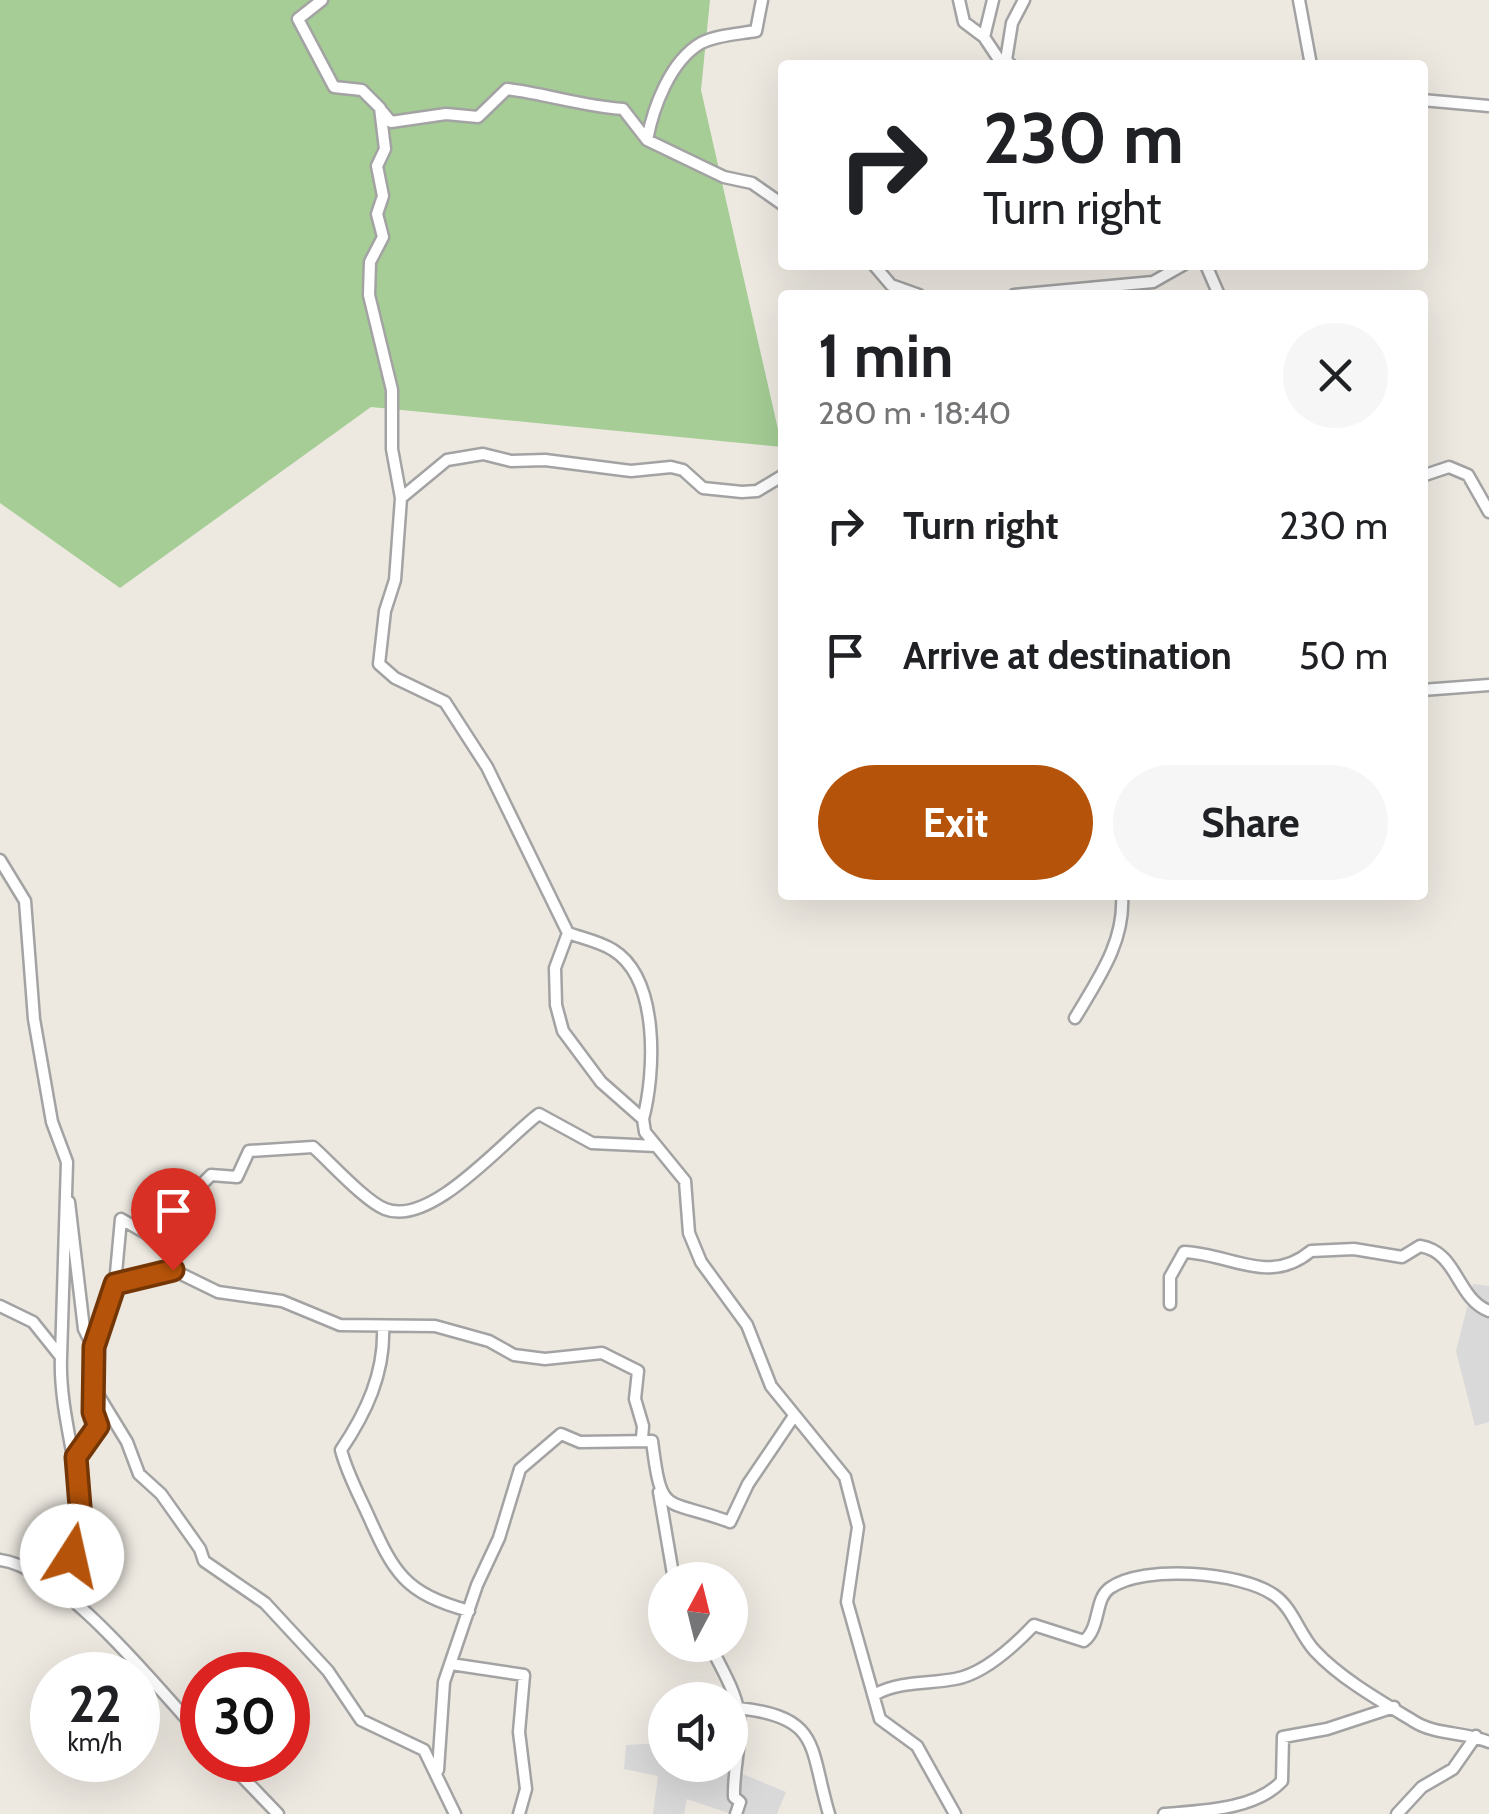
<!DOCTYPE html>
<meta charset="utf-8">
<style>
:root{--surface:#fff;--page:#f6f6f6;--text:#202124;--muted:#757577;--accent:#b45309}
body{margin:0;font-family:Cabin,sans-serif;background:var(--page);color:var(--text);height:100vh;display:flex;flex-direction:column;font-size:38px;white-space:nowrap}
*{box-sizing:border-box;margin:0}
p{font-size:32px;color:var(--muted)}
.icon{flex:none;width:55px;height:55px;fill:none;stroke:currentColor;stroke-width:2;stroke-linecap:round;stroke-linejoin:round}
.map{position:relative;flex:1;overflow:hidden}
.side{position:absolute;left:778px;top:290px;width:650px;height:610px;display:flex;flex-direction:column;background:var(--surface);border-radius:10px;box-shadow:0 10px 40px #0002}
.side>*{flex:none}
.top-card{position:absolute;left:778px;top:60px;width:650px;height:210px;border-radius:10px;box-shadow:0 10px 40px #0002;background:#fff;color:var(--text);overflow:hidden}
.needle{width:65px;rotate:7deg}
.buttons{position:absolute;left:648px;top:1562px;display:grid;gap:20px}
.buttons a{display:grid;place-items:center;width:100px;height:100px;border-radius:50%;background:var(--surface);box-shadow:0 10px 40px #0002;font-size:50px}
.speed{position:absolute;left:30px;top:1652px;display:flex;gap:20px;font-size:50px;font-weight:700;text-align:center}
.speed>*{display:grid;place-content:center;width:130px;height:130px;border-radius:50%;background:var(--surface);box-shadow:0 10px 40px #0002;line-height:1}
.speed small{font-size:25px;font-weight:400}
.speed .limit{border:15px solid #d22;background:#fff;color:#111}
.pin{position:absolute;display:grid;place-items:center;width:85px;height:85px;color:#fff;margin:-102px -42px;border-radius:50% 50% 50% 0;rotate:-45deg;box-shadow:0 0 10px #0007}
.pin .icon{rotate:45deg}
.me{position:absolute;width:110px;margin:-55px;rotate:10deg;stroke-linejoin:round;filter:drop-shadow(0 0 8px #0008)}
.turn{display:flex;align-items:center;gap:35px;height:210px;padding:0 40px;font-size:45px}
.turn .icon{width:130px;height:130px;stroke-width:2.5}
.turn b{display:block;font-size:70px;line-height:85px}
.round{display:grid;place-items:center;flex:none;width:105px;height:105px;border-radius:52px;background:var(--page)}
.overview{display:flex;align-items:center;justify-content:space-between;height:170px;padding:0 40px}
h1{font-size:60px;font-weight:700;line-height:75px}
.primary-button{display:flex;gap:20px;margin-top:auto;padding:20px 40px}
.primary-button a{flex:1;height:115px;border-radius:60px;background:var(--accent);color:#fff;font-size:40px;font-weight:700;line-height:115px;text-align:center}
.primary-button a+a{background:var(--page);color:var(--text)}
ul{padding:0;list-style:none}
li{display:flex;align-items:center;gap:30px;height:130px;padding:0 40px}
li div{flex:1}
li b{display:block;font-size:38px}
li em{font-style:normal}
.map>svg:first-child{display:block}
</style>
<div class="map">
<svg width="1489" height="1814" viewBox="0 0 1489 1814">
<rect width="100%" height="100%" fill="#ede9e1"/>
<path fill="#dad9d9" d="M1473 1284 1489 1286V1422L1475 1426 1456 1351Z
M665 1743V1765H721L786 1792 777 1814H731L687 1799 684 1814H653L658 1776 624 1769 626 1745Z"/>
<path fill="#a5cd95" d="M0 0H710L701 90 782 447 371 407 120 588 0 503Z"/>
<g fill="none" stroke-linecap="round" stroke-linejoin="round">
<defs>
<path id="street" d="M322 0 298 19 334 87 362 90 380 108 385 149 377 166 383 196 377 214 383 237 370 262 369 295 392 390V449L401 498 395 580 385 611 379 664 395 678 445 702 487 767 568 933 555 968 556 1005 563 1031 601 1082 643 1119 645 1132 685 1181 689 1233 701 1262 747 1325 771 1386 845 1477 858 1527 847 1602 880 1719 917 1746 955 1814
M959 0 964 22 984 37 1000 61
M1299 0 1311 65
M984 37 993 0
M1011 65 1006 60 1012 23 1024 0
M1422 100 1489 106
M381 110 391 122 446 114 478 117 507 89C547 94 582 106 623 109L647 140 724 177 752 183 782 204
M647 140C653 108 670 61 701 43 717 35 738 34 756 31L762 0
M874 265 891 285 919 295
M1206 265 1219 295
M1014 295 1153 282 1183 265
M1422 476 1449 467 1468 475 1489 512
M401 498 447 460 483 454 511 461 545 460 631 471 671 467 683 470 703 488 742 492 757 491 782 476
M1422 690 1489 685
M0 860 25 901 34 1019 52 1122 67 1162 61 1357
M568 933C582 938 601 942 613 950 660 979 655 1074 643 1119
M1075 1018C1098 979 1125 942 1122 895
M69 1202 84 1329 93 1347
M115 1284 173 1270 218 1292 282 1301 340 1325 435 1326 489 1341 514 1355 545 1359 602 1353 638 1371 635 1399 643 1426 642 1438
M1170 1304V1277L1184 1252C1232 1254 1269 1286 1311 1251L1354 1249 1402 1257 1420 1246C1458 1252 1456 1298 1489 1311
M0 1306 33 1322 61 1357C59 1408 77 1460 81 1512 82 1531 71 1571 69 1596
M383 1327C385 1373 366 1413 341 1450 347 1473 358 1493 368 1515 394 1573 404 1593 469 1611
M76 1457 98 1426 93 1412 97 1393
M659 1492 674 1580
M0 1560C63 1568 157 1688 202 1736
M710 1645C719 1664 735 1690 738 1710 743 1739 733 1768 734 1797L740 1802 736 1814
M451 1664 524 1675 519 1732 526 1789 519 1814
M876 1694C900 1681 929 1684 955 1679 984 1674 1014 1646 1034 1625L1084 1641C1101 1627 1094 1599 1110 1588 1144 1564 1241 1572 1274 1595 1293 1608 1299 1634 1315 1651 1341 1679 1382 1702 1415 1722 1436 1735 1466 1732 1489 1742
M738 1708C822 1717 809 1747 829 1814
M226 1760 278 1814
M438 1770 444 1682 477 1585 499 1538 520 1469 561 1434 580 1442 652 1441C662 1519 664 1497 730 1522L748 1484 794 1416
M455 1814 424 1750 361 1720 328 1671 265 1603 204 1561 200 1549 161 1494 139 1474 127 1442 97 1393 92 1369 93 1347 115 1284 121 1219 151 1236 211 1175 237 1177 249 1151 313 1147C331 1163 365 1201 385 1209 431 1228 505 1139 539 1114L592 1143 656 1146
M1164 1814C1201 1811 1255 1810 1282 1781L1283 1737 1327 1729 1394 1707
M1397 1814 1422 1787 1453 1769 1476 1736"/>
</defs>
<use href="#street" stroke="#a3a3a3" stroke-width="15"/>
<use href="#street" stroke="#fff" stroke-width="10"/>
</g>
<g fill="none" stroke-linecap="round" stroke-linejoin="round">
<defs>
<path id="route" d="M72 1556 81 1519 76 1457 98 1426 93 1412 94 1347 115 1284 173 1270"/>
</defs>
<use href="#route" stroke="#753606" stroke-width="25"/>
<use href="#route" stroke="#b45309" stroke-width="18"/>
</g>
</svg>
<div class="buttons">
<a><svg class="needle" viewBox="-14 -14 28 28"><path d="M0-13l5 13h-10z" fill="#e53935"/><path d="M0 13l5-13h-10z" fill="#757577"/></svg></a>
<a><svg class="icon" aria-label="sound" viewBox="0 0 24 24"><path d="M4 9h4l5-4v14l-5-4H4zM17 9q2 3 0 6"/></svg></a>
</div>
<div class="speed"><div>22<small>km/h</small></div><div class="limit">30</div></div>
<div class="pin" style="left:173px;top:1270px;background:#d93025"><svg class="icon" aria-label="arrive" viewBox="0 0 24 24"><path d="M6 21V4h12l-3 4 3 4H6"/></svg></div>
<svg class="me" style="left:72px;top:1556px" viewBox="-20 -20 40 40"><circle r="19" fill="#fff"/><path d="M0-13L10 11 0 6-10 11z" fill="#b45309"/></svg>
<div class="top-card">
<div class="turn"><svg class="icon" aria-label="right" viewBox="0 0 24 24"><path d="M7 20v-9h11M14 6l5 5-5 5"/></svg><div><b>230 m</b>Turn right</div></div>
</div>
<section class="side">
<div class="overview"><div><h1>1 min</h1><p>280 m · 18:40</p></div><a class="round"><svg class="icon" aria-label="close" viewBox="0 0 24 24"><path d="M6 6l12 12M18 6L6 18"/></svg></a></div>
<ul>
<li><svg class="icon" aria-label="right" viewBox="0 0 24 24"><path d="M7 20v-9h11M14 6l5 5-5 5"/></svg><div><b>Turn right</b></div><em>230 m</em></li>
<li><svg class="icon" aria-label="arrive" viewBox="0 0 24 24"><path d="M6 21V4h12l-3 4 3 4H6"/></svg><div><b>Arrive at destination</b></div><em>50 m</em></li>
</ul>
<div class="primary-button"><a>Exit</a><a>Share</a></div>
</section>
</div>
